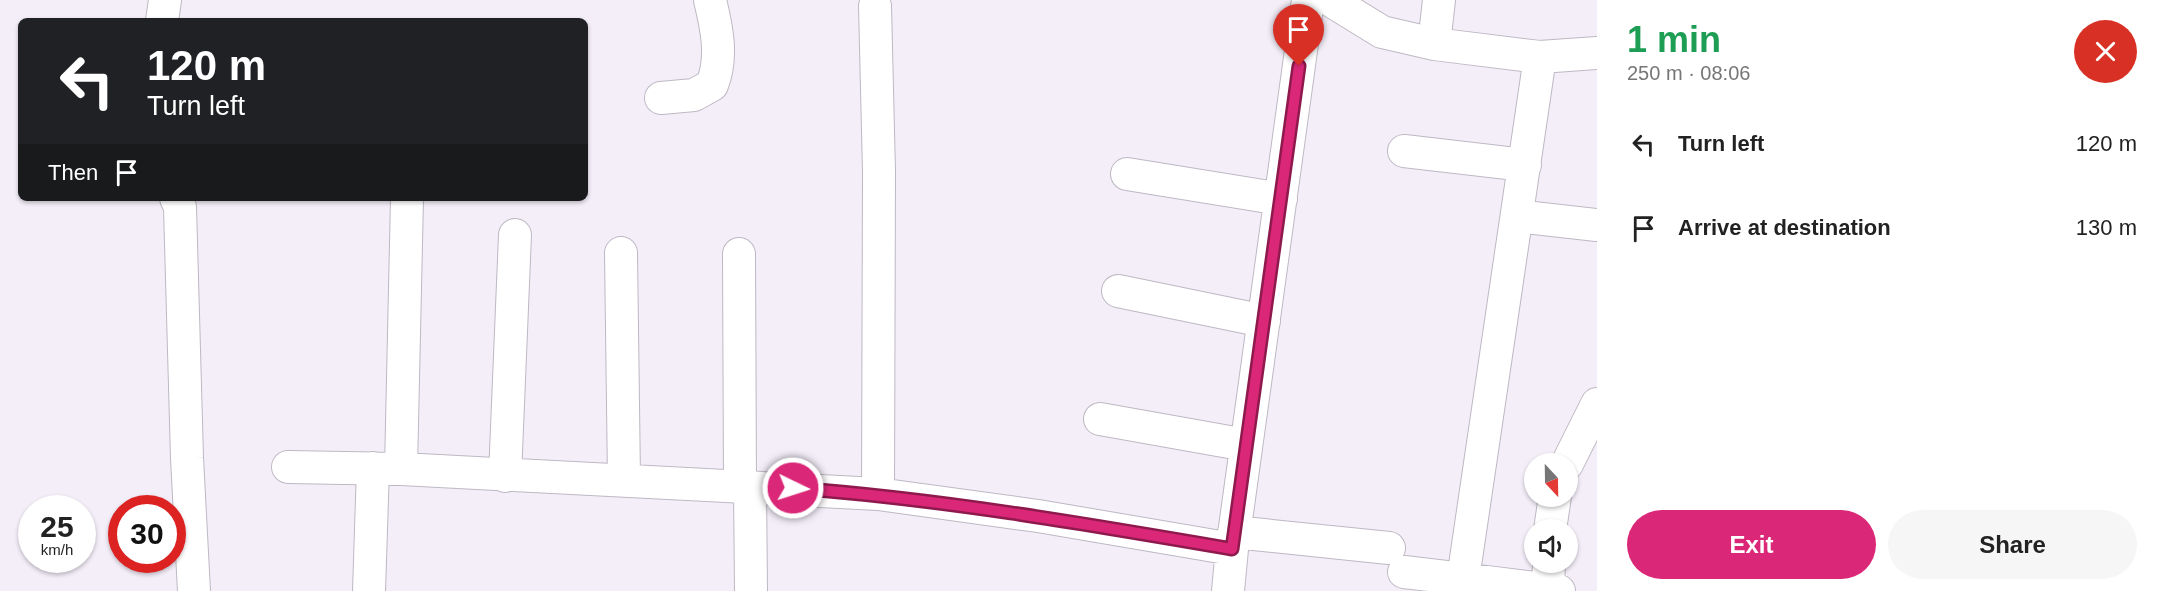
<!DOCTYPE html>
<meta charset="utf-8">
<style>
:root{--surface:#fff;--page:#f6f6f6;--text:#222;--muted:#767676;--accent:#db2777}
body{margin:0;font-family:Arial,sans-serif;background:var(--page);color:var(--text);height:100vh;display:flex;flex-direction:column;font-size:22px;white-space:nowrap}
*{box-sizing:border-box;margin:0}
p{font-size:20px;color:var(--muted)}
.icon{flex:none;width:33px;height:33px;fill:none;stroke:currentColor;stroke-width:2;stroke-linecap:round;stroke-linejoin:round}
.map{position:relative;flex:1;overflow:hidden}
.sheet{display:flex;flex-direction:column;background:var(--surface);width:570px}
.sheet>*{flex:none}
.guide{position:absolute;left:18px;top:18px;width:570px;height:183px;border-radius:9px;box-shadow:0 2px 4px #0004;background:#202124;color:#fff;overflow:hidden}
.needle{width:39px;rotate:158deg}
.fabs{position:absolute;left:1524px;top:453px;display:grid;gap:12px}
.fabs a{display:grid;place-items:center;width:54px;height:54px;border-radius:50%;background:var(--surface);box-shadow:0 2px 4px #0004;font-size:30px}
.speed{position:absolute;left:18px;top:495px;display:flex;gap:12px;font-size:30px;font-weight:700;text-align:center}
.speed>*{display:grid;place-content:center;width:78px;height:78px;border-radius:50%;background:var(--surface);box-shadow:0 2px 4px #0004;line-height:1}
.speed small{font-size:15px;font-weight:400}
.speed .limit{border:9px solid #d22;background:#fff;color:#111}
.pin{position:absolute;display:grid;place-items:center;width:51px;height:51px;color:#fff;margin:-62px -26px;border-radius:50% 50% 50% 0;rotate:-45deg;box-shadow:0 0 6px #0007}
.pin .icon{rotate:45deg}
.me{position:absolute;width:66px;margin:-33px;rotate:94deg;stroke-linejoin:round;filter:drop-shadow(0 0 4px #0008)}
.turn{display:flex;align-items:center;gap:21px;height:126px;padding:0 30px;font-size:27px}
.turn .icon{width:78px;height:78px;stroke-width:2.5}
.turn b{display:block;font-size:42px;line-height:51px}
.then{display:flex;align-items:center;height:57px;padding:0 30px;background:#0003;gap:12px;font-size:22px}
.round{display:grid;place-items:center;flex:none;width:63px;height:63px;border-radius:32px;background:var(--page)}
.overview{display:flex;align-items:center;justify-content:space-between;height:102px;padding:0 30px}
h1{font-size:36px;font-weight:700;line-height:45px;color:#1e9e55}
.cta{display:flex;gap:12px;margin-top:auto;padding:12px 30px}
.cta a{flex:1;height:69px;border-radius:36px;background:var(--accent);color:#fff;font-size:24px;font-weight:700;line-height:69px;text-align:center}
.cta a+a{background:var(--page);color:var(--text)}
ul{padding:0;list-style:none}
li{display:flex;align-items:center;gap:18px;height:84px;padding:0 30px}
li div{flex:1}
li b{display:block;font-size:22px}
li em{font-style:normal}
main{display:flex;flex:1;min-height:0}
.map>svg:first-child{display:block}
</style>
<main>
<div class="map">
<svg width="1597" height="591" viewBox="0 0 1597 591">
<rect width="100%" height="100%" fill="#f4eef9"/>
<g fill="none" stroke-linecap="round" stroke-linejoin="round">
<defs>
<path id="street" d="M1330 0 1382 32 1434 44 1540 57 1597 53
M875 6 879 172 878 494
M162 21 165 0
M1434 44 1439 0
M1540 57 1463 579 1559 591
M661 98 694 95 712 85C723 57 717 29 710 0
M1404 151 1525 165
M1127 174 1281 199
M176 198 180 207 187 458 194 591
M1517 216 1597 225
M621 253 624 480
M739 254 740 485
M1118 291 1264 321
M1100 419 1246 445
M1567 464 1597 404
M288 467 401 469 878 494 1038 516 1232 549
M401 469 407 198
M505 476 515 235
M750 486 751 591
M1550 530 1555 496
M1234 532 1389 548
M1404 572 1463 579
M1548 590 1549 562
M369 591 373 468
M1228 591 1232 549 1308 0"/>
</defs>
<use href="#street" stroke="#beb8c3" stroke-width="34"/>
<use href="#street" stroke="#fff" stroke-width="32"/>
</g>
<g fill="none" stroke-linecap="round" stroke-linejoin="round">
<defs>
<path id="route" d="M793 488C941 499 1086 524 1232 549L1299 66"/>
</defs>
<use href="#route" stroke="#8e194d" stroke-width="15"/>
<use href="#route" stroke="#db2777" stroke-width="10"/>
</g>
</svg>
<div class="fabs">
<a><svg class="needle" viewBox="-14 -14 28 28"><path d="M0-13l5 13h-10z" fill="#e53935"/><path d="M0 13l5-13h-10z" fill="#767676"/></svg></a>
<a><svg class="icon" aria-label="sound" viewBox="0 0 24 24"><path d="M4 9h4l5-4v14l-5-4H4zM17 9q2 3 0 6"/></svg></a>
</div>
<div class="speed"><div>25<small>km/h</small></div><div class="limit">30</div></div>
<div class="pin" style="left:1299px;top:66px;background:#d93025"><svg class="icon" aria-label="arrive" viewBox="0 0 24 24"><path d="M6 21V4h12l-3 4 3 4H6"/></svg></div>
<svg class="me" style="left:793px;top:488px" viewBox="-20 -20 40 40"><circle r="17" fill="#db2777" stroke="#fff" stroke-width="3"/><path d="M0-11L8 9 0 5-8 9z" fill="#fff"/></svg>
<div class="guide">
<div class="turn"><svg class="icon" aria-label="left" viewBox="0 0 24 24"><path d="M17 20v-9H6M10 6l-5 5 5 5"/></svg><div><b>120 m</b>Turn left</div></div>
<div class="then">Then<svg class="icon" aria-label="arrive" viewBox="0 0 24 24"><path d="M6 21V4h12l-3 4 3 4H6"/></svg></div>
</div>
</div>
<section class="sheet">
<div class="overview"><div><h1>1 min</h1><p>250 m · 08:06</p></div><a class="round" style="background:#d93025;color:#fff"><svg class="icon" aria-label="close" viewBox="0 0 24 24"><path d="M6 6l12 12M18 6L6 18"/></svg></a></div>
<ul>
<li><svg class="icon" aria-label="left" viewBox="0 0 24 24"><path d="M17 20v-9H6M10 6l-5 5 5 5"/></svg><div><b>Turn left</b></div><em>120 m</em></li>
<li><svg class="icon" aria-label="arrive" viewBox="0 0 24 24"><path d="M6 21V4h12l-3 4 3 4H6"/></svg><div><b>Arrive at destination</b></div><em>130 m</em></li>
</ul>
<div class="cta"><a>Exit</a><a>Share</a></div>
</section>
</main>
